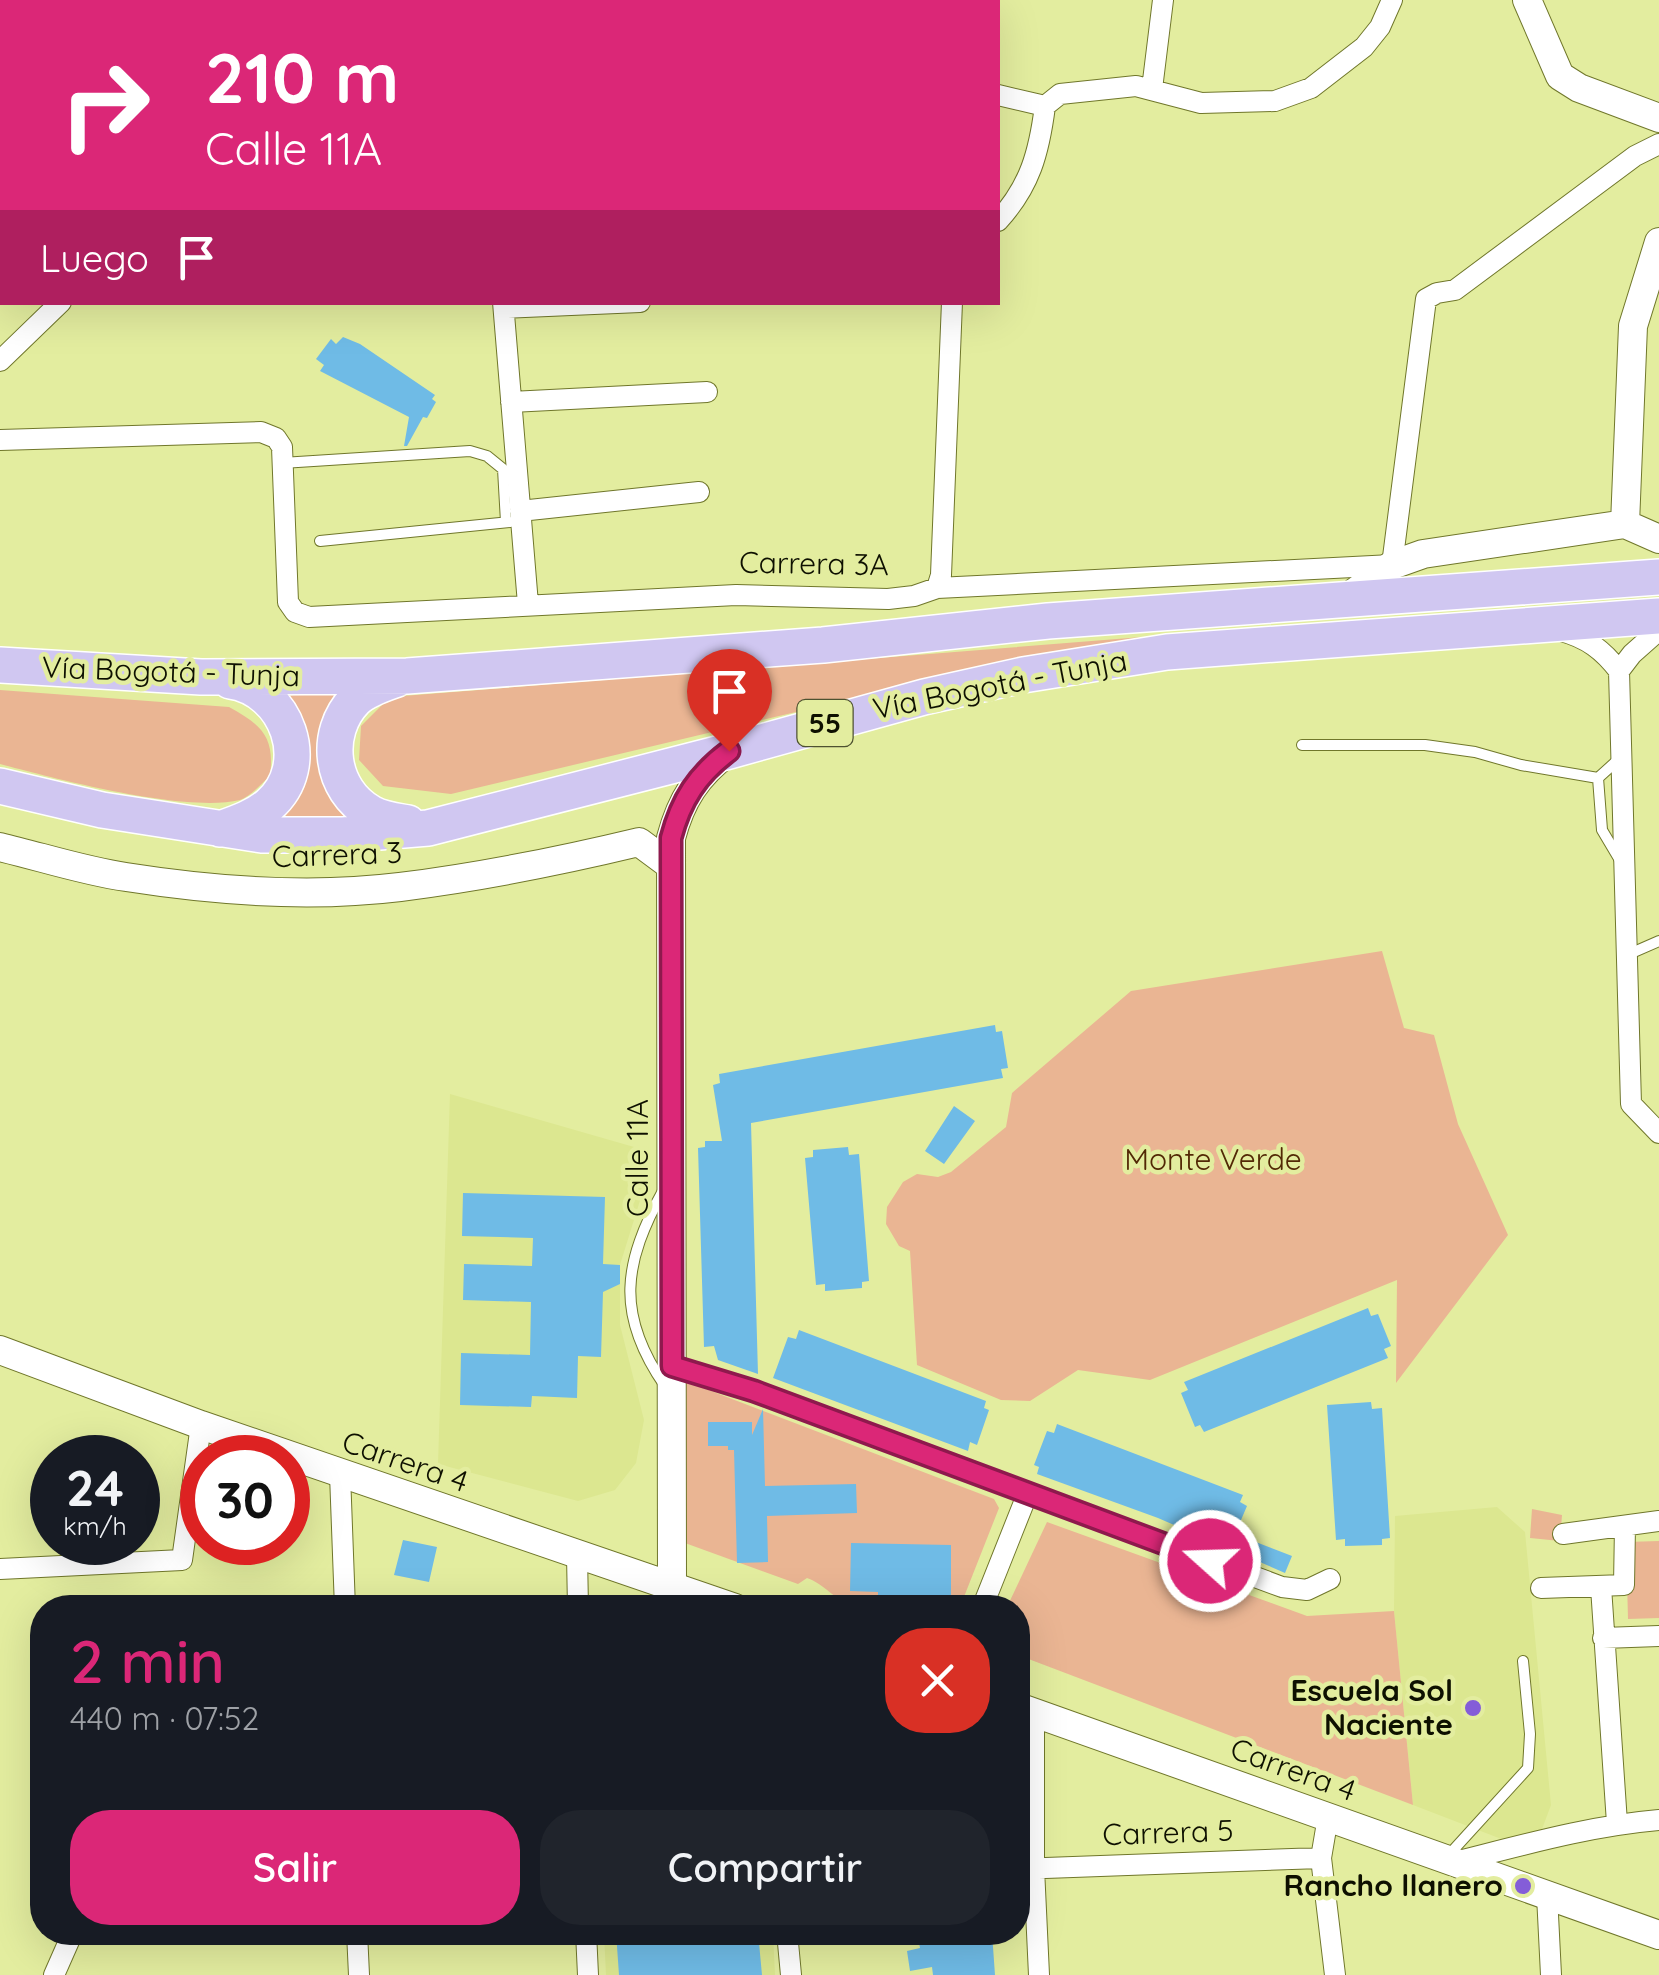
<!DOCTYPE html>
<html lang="es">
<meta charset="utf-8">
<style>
:root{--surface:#171b24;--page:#20242c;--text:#f1f3f6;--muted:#9ea1a6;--accent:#db2777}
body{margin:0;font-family:Quicksand,sans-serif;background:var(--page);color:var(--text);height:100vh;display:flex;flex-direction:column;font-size:38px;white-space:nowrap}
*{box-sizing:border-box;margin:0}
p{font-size:32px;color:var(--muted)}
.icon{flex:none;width:55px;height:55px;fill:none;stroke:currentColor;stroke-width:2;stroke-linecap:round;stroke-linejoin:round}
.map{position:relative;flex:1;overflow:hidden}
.sheet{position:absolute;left:30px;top:1595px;width:1000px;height:350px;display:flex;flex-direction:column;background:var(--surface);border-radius:40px;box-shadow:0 10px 40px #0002}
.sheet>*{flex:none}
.top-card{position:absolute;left:0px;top:0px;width:1000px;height:305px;box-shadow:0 10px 40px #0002;background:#db2777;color:#fff;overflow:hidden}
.speed{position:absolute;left:30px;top:1435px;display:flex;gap:20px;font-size:50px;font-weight:700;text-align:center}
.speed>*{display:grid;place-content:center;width:130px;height:130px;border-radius:50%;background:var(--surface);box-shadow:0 10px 40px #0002;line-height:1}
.speed small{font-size:25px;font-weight:400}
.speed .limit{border:15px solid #d22;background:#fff;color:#111}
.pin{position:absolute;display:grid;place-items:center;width:85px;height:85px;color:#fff;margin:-102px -42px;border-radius:50% 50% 50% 0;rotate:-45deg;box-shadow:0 0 10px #0007}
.pin .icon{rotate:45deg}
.me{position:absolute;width:110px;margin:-55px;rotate:290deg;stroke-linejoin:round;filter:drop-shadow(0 0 8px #0008)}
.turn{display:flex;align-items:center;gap:35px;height:210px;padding:0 40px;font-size:45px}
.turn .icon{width:130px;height:130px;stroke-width:2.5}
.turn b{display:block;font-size:70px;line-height:85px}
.then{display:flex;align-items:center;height:95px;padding:0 40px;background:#0003;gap:20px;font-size:38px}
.round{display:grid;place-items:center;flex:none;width:105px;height:105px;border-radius:40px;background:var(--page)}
.summary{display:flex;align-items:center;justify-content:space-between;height:170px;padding:0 40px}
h1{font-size:60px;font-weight:600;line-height:75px;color:var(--accent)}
.action{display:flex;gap:20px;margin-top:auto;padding:20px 40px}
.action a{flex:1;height:115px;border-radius:40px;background:var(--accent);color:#fff;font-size:40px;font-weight:600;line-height:115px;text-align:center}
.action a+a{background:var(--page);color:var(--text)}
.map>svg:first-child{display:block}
</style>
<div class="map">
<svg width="1659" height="1975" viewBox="0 0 1659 1975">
<rect width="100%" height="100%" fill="#e3ed9f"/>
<path fill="#dce790" d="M450 1094 641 1149 651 1165 620 1265V1325L644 1420 636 1463 615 1490 578 1501 438 1464Z
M1497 1507 1525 1532 1551 1805 1539 1837 1517 1845 1413 1805 1394 1611 1395 1516Z
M604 1933H773L775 1975H606Z"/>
<path fill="#eab593" d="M1142 637 813 708 451 794 383 786 359 760 361 726 390 697Z
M348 688 356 816 283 820C317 760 318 757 286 696Z
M0 690 229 707C262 725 275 737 270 776 262 783 250 797 240 800 185 813 57 779 0 764Z
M1382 951 1404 1028 1434 1035 1458 1124 1508 1235 1396 1383 1397 1280 1150 1380 1078 1370 1030 1401 1001 1400 917 1365 910 1251 899 1246 886 1224 887 1207 903 1182 917 1174 938 1177 951 1172 1006 1127 1012 1093 1131 991Z
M685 1381 994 1499 999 1508 960 1607C932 1607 879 1613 854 1606 835 1601 825 1584 807 1578L798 1584 685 1543Z
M1532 1509 1562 1515 1560 1541 1530 1538Z
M1047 1522 1307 1616 1394 1611 1413 1805 1018 1655V1608L1007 1607Z
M1659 1541V1618L1628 1619 1626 1542Z"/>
<path fill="#6fbbe6" d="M343 337 360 344 435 395 432 399 436 402 427 418 423 417 407 446H404L409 417 320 371 324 365 316 359 331 339 336 344Z
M995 1025 996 1032 1002 1031 1008 1068 1001 1069 1003 1078 751 1123 758 1374 718 1360 714 1346 704 1347 698 1148 705 1147V1141H722L713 1085 720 1083 719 1074Z
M954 1106 975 1121 944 1164 925 1151Z
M848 1147 849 1155 859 1154 869 1281 862 1282V1288L825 1291V1284L816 1285 805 1158 813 1157V1150Z
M463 1193 605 1197 603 1264 620 1265V1284L603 1292 601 1357 578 1356 577 1398 532 1396 531 1407 460 1405 461 1353 530 1355 531 1302 463 1300 464 1264 532 1266 533 1238 462 1236Z
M1368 1308 1371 1316 1378 1314 1391 1346 1384 1349 1388 1358 1204 1432 1200 1425 1195 1427 1181 1393 1188 1390 1184 1382Z
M799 1330 986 1401 984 1408 989 1410 977 1445 970 1442 968 1451 773 1378 788 1337 796 1339Z
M1371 1402 1372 1409 1382 1408 1390 1538 1382 1539V1545L1345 1546V1539L1336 1540 1327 1405Z
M763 1409 765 1486 856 1484 857 1513 767 1516 768 1562 737 1563 734 1450H728V1446H708V1422H752V1435Z
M1057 1424 1243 1495 1240 1502 1247 1506 1235 1534 1292 1556 1285 1573 1158 1518 1037 1474 1039 1467 1034 1465 1047 1431 1054 1433Z
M403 1540 437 1547 429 1582 394 1575Z
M851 1543 951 1545V1596L924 1595V1608H878V1592L850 1591Z
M616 1932H758L762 1975H619Z
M917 1932H960L962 1939 992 1933 995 1975H933L932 1967 910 1971 907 1951 920 1948Z"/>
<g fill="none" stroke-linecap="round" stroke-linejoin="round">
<defs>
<path id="lane" d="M282 463 470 451 487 456 503 469 506 522
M320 541 510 522
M1302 745H1425L1475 752 1521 765 1598 778
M1619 759 1598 778 1602 830 1621 862
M1627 955 1659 941
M664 1189C623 1263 615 1314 665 1386
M1446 1858 1528 1768 1530 1734 1523 1661"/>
<path id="street" d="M544 0 557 2
M503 2 504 0
M1152 89 1163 0
M998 95 1045 106
M998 221C1030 186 1039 153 1045 106L1060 94 1136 86 1201 103 1275 101 1311 88 1364 47 1380 27 1392 0
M503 302 528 604
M504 308 640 302
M0 361 61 302
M511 402 707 392
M0 440 261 432 276 438 282 447 288 602 295 612 309 617 736 595 888 599 914 596 937 588 1392 565 1426 299 1437 293 1455 290 1635 156 1659 144
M520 511 699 492
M937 588 941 575 952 302
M1561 631C1587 638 1603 650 1619 671
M1619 671 1631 1104 1659 1133
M1619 671 1632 654 1659 630
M671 1366 754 1391 1282 1587 1307 1590 1330 1579
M340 1474 345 1608
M1563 1534 1659 1521
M577 1555 578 1608
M0 1569 182 1560 201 1425
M1601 1587 1617 1823
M1541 1588 1624 1585 1625 1526
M982 1608 1027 1495
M1603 1638 1659 1636
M1034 1713V1868L1039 1975
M1328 1817 1321 1858 1335 1975
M1455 1862C1523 1845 1589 1826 1659 1820
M1018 1869 1321 1858
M1547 1895 1551 1975
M357 1932 359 1975
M586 1932 588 1975
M787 1932 791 1975
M54 1975 73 1932"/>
<path id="secondary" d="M1527 0 1560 76 1579 88 1659 118
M1625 524 1633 326 1659 242
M1344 600 1392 565 1423 554 1625 524 1659 539
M0 847C42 857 84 871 126 877 215 891 310 898 400 887 480 877 560 861 639 842L670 865
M0 1350 201 1425 735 1608
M672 1586 671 838C681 800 697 775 728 752
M1018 1707 1659 1935"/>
<path id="highway" d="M0 665 201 677 407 676 823 645 1048 621 1659 577
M397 679C383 684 366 689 355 700 323 733 330 790 371 813 381 819 397 821 408 823
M0 786 102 810 262 835H343L428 828 729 751 924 697 1023 675 1167 652 1659 616
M220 829C237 823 255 817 269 805 315 765 287 689 230 681"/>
</defs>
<use href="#lane" stroke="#70772b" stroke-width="12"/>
<use href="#street" stroke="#70772b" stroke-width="22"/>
<use href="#secondary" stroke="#70772b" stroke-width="30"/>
<use href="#highway" stroke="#fff" stroke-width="38"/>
<use href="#lane" stroke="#fff" stroke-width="10"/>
<use href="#street" stroke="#fff" stroke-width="20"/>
<use href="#secondary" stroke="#fff" stroke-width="28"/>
<use href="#highway" stroke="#d0c7f1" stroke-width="35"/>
</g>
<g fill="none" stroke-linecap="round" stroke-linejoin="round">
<defs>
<path id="route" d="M729 751C697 775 681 800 671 838L672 1366 754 1391 1210 1561"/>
</defs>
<use href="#route" stroke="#8e194d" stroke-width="25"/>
<use href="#route" stroke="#db2777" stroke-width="18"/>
</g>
<g fill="#845dd8" stroke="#e3ed9f" stroke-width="4">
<circle cx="1473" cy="1708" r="10"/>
<circle cx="1523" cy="1886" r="10"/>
</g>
<g text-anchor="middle" stroke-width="9" stroke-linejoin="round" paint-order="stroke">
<rect fill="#e3ed9f" stroke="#4e5230" stroke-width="2.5" x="797.5" y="700" width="55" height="46" rx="8"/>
<g font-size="28" font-weight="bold" fill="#0e1000">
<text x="825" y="733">55</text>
</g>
<g font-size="30" fill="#0e1000" stroke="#e3ed9f">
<text transform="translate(814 564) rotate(1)" y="10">Carrera 3A</text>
<text transform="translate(171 672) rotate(2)" y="10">Vía Bogotá - Tunja</text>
<text transform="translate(1000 685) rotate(-11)" y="10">Vía Bogotá - Tunja</text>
<text transform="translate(337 855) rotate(-2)" y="10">Carrera 3</text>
<text transform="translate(638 1158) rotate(-90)" y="10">Calle 11A</text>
<text transform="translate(405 1462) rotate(19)" y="10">Carrera 4</text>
<text transform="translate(1293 1770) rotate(20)" y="10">Carrera 4</text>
<text transform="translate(1168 1833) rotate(-2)" y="10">Carrera 5</text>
</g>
<g font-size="30" fill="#522805" stroke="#e3ed9f">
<text x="1213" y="1170">Monte Verde</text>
</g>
<g font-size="30" font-weight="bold" fill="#0e1000" stroke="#e3ed9f" text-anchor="end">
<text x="1453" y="1701">Escuela Sol<tspan x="1453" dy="34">Naciente</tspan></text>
<text x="1503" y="1896">Rancho llanero</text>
</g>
</g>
</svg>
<div class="speed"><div>24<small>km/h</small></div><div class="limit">30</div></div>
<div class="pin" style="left:729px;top:751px;background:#d93025"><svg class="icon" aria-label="arrive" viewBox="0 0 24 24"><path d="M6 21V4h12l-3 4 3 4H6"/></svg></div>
<svg class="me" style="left:1210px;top:1561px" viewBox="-20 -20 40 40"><circle r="17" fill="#db2777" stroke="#fff" stroke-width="3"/><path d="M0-11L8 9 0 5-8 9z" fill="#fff"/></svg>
<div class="top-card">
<div class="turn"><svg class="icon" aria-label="right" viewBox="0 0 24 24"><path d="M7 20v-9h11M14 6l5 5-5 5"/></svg><div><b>210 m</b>Calle 11A</div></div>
<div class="then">Luego<svg class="icon" aria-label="arrive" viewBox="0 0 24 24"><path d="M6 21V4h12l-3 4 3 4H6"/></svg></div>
</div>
<section class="sheet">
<div class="summary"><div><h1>2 min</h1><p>440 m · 07:52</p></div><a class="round" style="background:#d93025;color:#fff"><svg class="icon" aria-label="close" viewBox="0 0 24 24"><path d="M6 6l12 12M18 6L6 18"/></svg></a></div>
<div class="action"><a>Salir</a><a>Compartir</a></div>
</section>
</div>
